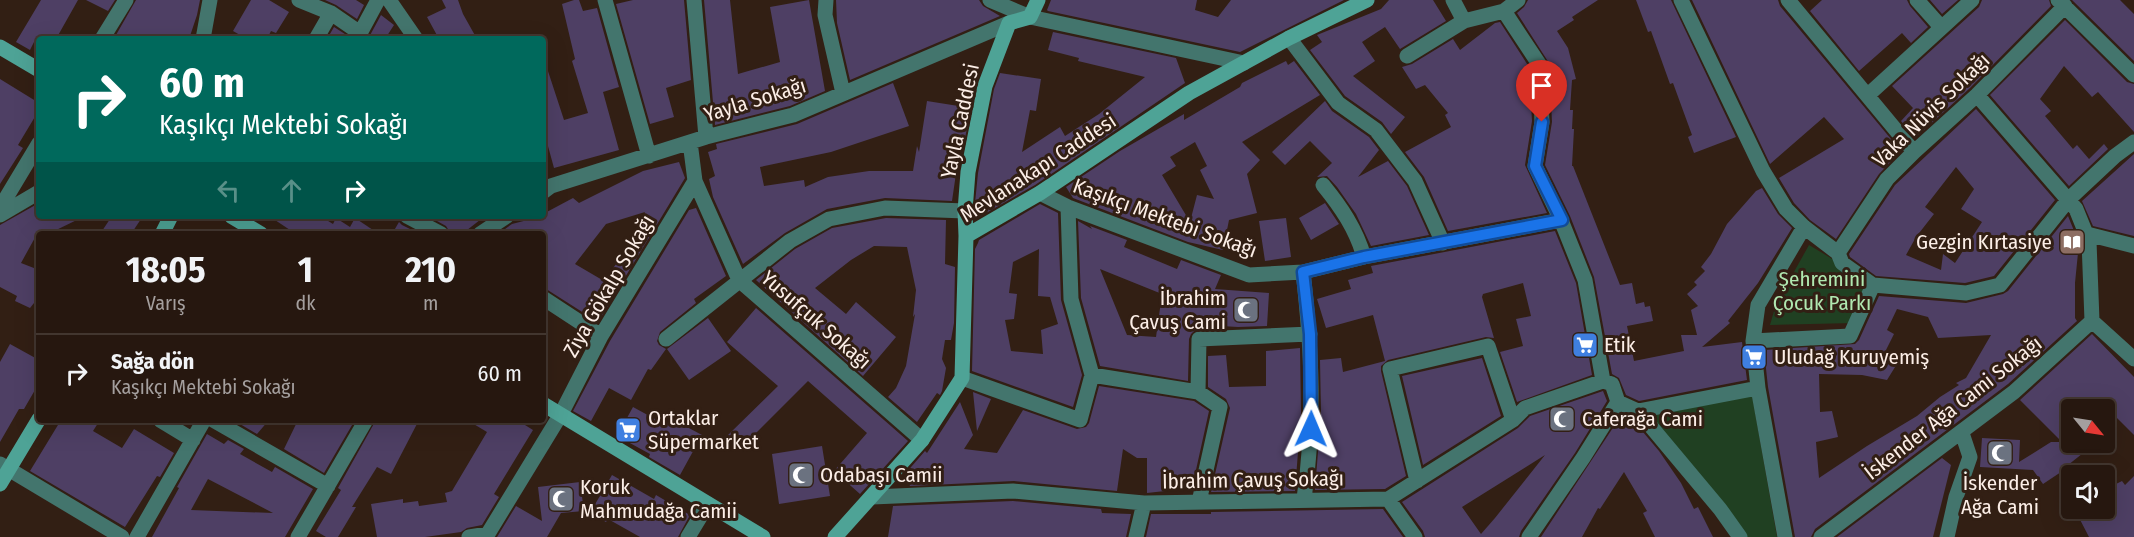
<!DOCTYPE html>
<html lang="tr">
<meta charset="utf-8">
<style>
:root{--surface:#26170f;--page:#2e2018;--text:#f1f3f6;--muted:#a49f9e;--line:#42362f}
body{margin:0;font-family:"Fira Sans Condensed",sans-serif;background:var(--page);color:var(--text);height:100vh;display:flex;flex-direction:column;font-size:22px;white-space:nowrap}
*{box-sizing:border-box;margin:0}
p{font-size:20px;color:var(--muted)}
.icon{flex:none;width:33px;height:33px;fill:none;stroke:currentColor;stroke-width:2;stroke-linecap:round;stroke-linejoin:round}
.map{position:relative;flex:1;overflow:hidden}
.drawer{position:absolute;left:36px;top:231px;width:510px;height:192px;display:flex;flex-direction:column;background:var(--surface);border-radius:6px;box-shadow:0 6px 24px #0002,0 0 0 2px var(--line)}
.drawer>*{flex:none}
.banner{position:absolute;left:36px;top:36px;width:510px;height:183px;border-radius:6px;box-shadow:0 6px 24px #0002,0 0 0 2px var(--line);background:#00695c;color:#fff;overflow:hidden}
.needle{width:39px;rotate:120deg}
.controls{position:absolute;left:2061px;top:399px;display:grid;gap:12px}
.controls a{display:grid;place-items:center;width:54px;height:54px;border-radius:6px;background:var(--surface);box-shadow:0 6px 24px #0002,0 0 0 2px var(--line);font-size:30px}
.pin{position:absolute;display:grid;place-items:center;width:51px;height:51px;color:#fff;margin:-62px -26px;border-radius:50% 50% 50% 0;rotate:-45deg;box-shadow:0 0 6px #0007}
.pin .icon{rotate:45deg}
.me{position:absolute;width:66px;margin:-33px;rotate:1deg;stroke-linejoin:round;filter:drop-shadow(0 0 4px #0008)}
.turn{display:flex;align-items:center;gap:21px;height:126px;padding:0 24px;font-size:27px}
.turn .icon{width:78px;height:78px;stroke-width:2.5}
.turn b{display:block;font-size:42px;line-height:51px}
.lanes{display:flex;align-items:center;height:57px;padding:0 24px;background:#0003;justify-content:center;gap:30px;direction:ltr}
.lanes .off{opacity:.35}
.eta{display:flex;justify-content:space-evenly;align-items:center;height:102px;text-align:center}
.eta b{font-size:36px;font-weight:700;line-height:42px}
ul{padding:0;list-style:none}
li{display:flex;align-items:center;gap:18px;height:78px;padding:0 24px;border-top:2px solid var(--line)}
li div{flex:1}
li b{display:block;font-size:22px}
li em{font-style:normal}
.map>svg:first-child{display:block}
</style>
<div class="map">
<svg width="2134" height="537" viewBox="0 0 2134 537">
<rect width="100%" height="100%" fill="#321f14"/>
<path fill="#204022" d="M1809 245 1869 281 1854 323 1770 325 1776 304Z
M1752 395 1777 537H1747L1651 416Z"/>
<path fill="#4e3f64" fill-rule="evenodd" d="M41 0H78L56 39H39V45L34 42 30 50 16 42Z
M86 0H115L108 11Z
M136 0H200L197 15 189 39H122L116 35Z
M251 0H269L289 12 276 33 271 31 267 39H247L233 31Z
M325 0H356L364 5 357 19 336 5Z
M442 0H458L463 14 477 39H439L427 17 446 8Z
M574 0H579L583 11 597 8 619 87 603 92 619 150 554 168 543 128V65H546L564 120 588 113 572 61 575 59 562 4Z
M633 0H684L691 80 666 88 674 117 650 124 616 4Z
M704 0H730L738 74 780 62 770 7 809 0 825 91 790 106 715 125Z
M836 0H979L983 6 1000 16 850 80 837 23Z
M1051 0H1197L1195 10 1218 17 1231 0H1344L1240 52 1048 11 1047 10Z
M1389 0H1433L1446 21 1400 49 1385 27 1362 42 1375 61 1353 76 1405 117 1391 134 1382 122 1345 96 1310 50 1322 42 1317 35 1381 9Z
M1528 0H1598L1572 17 1574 20 1557 31 1568 48 1576 79 1572 80 1570 110H1573L1572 129H1574L1572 166H1573L1620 285 1632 283 1636 304 1644 302 1645 307 1650 306 1653 321 1627 326 1634 361 1684 351 1681 335H1697L1691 310 1698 306 1687 294 1697 285 1694 282 1705 271 1701 267 1711 254 1727 224 1756 191 1762 188 1778 214 1792 228 1758 283 1728 321 1730 323 1702 347 1742 342 1747 380 1639 401 1626 395 1619 378 1612 374 1594 277 1570 216 1545 165 1552 122 1549 63 1517 13 1524 7Z
M1636 0H1671L1736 137 1694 153 1688 137 1692 135 1673 83 1670 84 1651 31 1648 32Z
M1692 0H1778L1780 6 1901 151 1879 174 1836 239 1810 220 1794 203 1779 178 1844 139 1824 117 1770 164Z
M1822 0H1907L1910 6 1928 27 1911 43 1902 33 1859 71 1810 11Z
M1930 0H1958L1942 14Z
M1982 0H2049L2051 6 1970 88 1915 138 1901 121 1913 108 1892 86 1979 7Z
M2072 0H2120L2134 14V61Z
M381 15 394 25 385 39H368Z
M2065 20 2127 82 2134 84V132L2098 92 2092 97 2064 66 2040 99 2051 111 2045 116 2073 149 2077 145 2089 159 2104 144 2108 149 2069 186 1990 95Z
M1500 22 1529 67 1532 121 1525 165 1547 213 1448 231 1424 177 1405 152 1451 127 1445 115 1448 113 1425 85 1416 89 1402 67 1412 64 1453 39 1460 50 1495 23Z
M334 27 348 36 347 39H327Z
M1053 32 1176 58 1185 83 1035 185 979 217 975 203 978 173 994 89 1000 73 1041 79 1036 111 1030 110 1022 152 1060 127 1065 136 1099 114 1145 77 1078 61 1079 58 1048 50Z
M1286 61 1288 65 1294 61 1320 95 1242 142 1260 160 1247 174 1257 213 1229 220 1223 250 1188 242 1073 198 1066 187 1120 151 1184 114V120L1240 87 1242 83ZM1195 142 1207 166 1200 170 1214 199 1197 195 1190 222 1162 175 1176 166 1170 157Z
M0 79 39 103V110L18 145 23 148 0 184Z
M893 83 909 126 831 152 760 167 764 186 804 180 805 187 828 177 869 171H913L917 146 919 152 927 101 971 108 962 153 960 146 952 201 885 198 827 209 785 233 743 264 713 197 709 179 715 176 708 152 717 149 716 144 797 124Z
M1325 101 1332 111 1369 137 1379 150 1358 177 1388 161 1407 186 1429 235 1371 246 1356 214 1337 187 1327 176 1317 177 1332 163 1310 141 1285 165 1272 152Z
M1976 109 2055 200 1994 276 1965 283 1876 276 1850 257 1849 254 1895 185ZM1956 167 1974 189 1961 209 1982 222 1955 263 1943 254 1941 270 1906 255 1916 237 1934 214 1925 207Z
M2134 154V236L2093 226 2082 201Z
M679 162 685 178 598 322 543 287V234H498L512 224 543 216V214L573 198 579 203 643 171ZM645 212 621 257 604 281 575 264 606 224Z
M39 203V216H85L48 234H37L21 263 39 270V305L34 303 30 308 15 301 17 296 0 287V225Z
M1325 203 1339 224 1311 240 1299 218Z
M1040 204 1058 213 1061 300 1082 375 1073 407 972 371 975 249 978 243 979 240ZM1039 249 1038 296 1050 297 1058 324 1041 330 1043 354 1011 351 1005 320 1014 319 1017 294 1009 293 1013 262Z
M696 208 726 276 694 299 696 303 660 332 657 341 659 345 666 349 651 370 648 369 631 400 609 388 591 421 573 411 610 341 689 210Z
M112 216H143L131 234H100Z
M269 216H320L333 224 336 218 350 227 355 218 379 234H296Z
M428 216H485L462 234H451L446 226Z
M2068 216 2079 243 2075 283V318L2077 321 2008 384 1815 529 1811 537H1795L1768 387 1764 350 1855 344 1859 340 1879 296 1966 303 2003 294 2008 291ZM1897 309 1928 317 1938 338 1991 335 1966 378 1956 383 1959 385 1940 397 1917 416 1867 446 1819 478 1816 442 1838 437 1832 411 1820 412 1819 374 1862 375 1887 380 1900 359 1886 350 1894 334 1887 330Z
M886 218 946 220 945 264 955 267 954 323 951 340H945L942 359 946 368 942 391 940 395 937 393 917 422 888 397 896 388 906 366 915 314 913 317 916 290 907 247 874 246 851 260 815 288 846 314 856 302 896 337 863 376 756 280 795 249 832 228Z
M1286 218 1291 257 1265 261 1259 221Z
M1078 221 1092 229 1090 226 1127 240 1124 247 1177 269 1181 260 1221 275 1215 289 1269 293 1267 326 1238 327 1204 325V329H1196L1191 334 1189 339 1188 381 1100 366 1081 298ZM1100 269 1162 294 1156 337 1127 335Z
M399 222 402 225 420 234H392Z
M1555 231 1576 283 1592 375 1517 402 1500 352 1523 346 1516 319 1531 316 1523 283 1483 294 1482 297 1494 338 1486 337 1388 360 1381 366V371L1406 476 1385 489 1315 490 1321 414 1320 360 1341 358 1343 372 1385 361 1373 315 1326 328 1317 299 1351 289 1348 280 1373 273 1371 266Z
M756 308 908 441 860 494 834 471 867 433 808 381 740 449 727 436 778 386 727 342Z
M708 318 731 351 689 380 667 349Z
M2092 334 2134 377V435L2109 410H2072V442H2097L2063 469 2064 470 2043 484 2033 470 1980 467 1982 438 2020 440 2019 462 2051 442H2062L2020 400Z
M10 344 39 360V383L24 409H19L0 442V362Z
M1300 348 1301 413 1295 491 1211 492 1230 408 1226 399 1208 387V356L1226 355 1229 387 1266 386V351Z
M1482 358 1501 416 1423 465 1402 376Z
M1099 386 1194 401 1209 411 1192 488 1147 493V458H1137L1123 449 1117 491 1014 481 910 486 905 474 925 451 927 453 960 402 973 435 964 449 997 453 1023 410 1077 429 1086 427 1089 423Z
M1603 391 1607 401 1575 453 1521 531 1519 537H1425L1423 531 1402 502 1518 428 1530 416ZM1545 455 1495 518 1481 534 1462 507Z
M973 392 991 399 977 431Z
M633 407 666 425 670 418 702 435 680 475 649 457 650 454 617 436Z
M1622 414 1632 419 1659 451 1681 483 1694 509 1698 507 1713 537H1655L1643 513 1647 511 1624 472 1600 509 1598 508 1582 537H1541Z
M61 420H100L93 431 122 448 134 429 174 453 160 477 157 476 125 527 30 471Z
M244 420H269L257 434 240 424Z
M298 420H355L324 473 284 449Z
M376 420H419L391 474 377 467 352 507H356L338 537H326L316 531 341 490 338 488Z
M467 420H517L533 430 494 494 499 497 482 525 467 528 461 532 425 537H377L371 504 403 499V503L418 501 419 506 447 502 445 493 452 491 487 432Z
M207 434 224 444 228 440 244 449 240 454 272 472 275 467 313 489 285 537H152L179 488 177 487ZM208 479 273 513 191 510Z
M822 446 830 496 779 504 772 454Z
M1942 458 1951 465 1933 537H1837Z
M612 475 654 499 656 495 690 515 678 537H640L608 519 606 522 590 513Z
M2134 476V537H2089L2074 508H2104V490L2122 481 2125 485Z
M580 482 584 511 561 513 547 537H497L516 506 542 521 538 487Z
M1013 501 1101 509 1102 513 1131 514 1126 537H888L893 506Z
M1383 509 1403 537H1146L1151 514H1211V512Z"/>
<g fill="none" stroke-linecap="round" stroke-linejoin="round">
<path stroke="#43756d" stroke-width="15" d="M299 0 331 13 360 33
M389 0 416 39
M605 0 649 156
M694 0 706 137
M826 0 825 15 843 93
M990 0 1030 17 1244 63
M1453 0 1464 21
M1681 0 1763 171 1786 209 1804 227 1838 253 1842 263 1873 285 1966 293 2000 285 2069 199 2115 156 2134 142
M1788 0 1914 152
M1917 0 1941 27
M2058 0 2134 75
M1504 11 1518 0
M1289 38 1338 103 1376 130 1415 181 1443 243
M102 39 126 0
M203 39 210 0
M316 39 331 13
M357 39 378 0
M1407 56 1464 21 1504 11 1539 64 1542 122 1535 166 1561 220 1585 280 1603 381 1612 384 1618 402 1638 411 1720 509 1740 537
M1868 95 1972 0
M690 142 695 181 739 280 922 440
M1323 185C1341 207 1356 229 1364 257
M543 192 551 186 706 137 793 115 1009 23
M1040 193 1068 207 1249 275 1303 272 1364 257 1561 220
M0 208 39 143
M0 215 39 192
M407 216 441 234
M480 234 507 216
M2087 234 2134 246
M1838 253 1887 179 1914 152 1977 95 2065 6
M1303 272C1312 350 1315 421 1304 499
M543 298 601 336
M2092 321 2134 359
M666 339 790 241 829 219 885 208 965 211
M1753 341 1850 336 1873 285
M1092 375 1198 392 1220 407 1199 502
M962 378 1080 420 1092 375 1071 299 1068 207
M1198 392 1199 339 1310 334
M1638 411 1758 388
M160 420 193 440
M213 420 328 486
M0 464 122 537
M1417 481 1390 369 1488 346 1513 420
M872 497 1013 491 1144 503 1388 499 1513 420 1525 408 1603 381
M1388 499 1415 537
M137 537 204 420
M298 537 366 420
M469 537 488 534
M486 537 561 414 601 336 695 181
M688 537 708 504
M1136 537 1144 503
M1529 537 1583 458 1618 402
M1785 537 1758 388 1753 341 1758 305 1804 227
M1821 537 2014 392 2092 321 2089 241 2076 209 1977 95
M1947 537 1956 497 1970 457 1962 433"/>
<path stroke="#4ea396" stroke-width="15" d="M0 47 39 70
M231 216 261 234
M162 234 171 216
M966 236 1040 193 1189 93 1289 38 1367 0
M543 404 763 537
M0 484 39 419
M835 537 922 440 962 378 966 236 965 211 968 172 985 86 1009 23 1030 17 1038 0"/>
</g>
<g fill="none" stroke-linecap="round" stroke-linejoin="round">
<defs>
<path id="route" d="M1311 429 1310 334 1303 272 1364 257 1562 220 1535 166 1542 122"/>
</defs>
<use href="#route" stroke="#114b97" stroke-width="15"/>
<use href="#route" stroke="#1a73e8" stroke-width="10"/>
</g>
<defs>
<symbol id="library-square" viewBox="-11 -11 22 22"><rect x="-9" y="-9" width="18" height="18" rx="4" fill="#8d6e63" stroke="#321f14"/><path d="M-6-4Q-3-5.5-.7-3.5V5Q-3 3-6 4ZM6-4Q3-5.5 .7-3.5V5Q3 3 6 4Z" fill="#fff"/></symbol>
<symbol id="mosque-square" viewBox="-11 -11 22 22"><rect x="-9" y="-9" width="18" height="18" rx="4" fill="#6b7280" stroke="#321f14"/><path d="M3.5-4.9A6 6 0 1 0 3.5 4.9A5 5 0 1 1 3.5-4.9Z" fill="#fff"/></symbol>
<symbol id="supermarket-square" viewBox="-11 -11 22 22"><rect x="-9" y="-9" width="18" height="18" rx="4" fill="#3f7fe0" stroke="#321f14"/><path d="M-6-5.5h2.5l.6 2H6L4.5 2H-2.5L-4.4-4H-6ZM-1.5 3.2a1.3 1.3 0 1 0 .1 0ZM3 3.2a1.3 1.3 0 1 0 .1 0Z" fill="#fff"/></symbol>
</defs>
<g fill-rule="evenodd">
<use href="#library-square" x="2057" y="227" width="30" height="30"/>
<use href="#mosque-square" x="1231" y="295" width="30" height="30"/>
<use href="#supermarket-square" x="1570" y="330" width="30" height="30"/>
<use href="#supermarket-square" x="1739" y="342" width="30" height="30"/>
<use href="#mosque-square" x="1547" y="404" width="30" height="30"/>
<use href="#supermarket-square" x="613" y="415" width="30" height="30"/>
<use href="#mosque-square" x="1985" y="438" width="30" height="30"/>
<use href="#mosque-square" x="786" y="460" width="30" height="30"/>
<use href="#mosque-square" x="546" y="484" width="30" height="30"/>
</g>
<g text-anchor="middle" stroke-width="6" stroke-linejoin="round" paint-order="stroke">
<g font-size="21" fill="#fceee7" stroke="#321f14">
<text transform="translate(755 100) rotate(-17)" y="7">Yayla Sokağı</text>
<text transform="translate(1931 110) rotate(-44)" y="7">Vaka Nüvis Sokağı</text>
<text transform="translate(960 121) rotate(-78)" y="7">Yayla Caddesi</text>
<text transform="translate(1038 168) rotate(-33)" y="7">Mevlanakapı Caddesi</text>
<text transform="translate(1165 218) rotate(20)" y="7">Kaşıkçı Mektebi Sokağı</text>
<text transform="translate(609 286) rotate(-60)" y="7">Ziya Gökalp Sokağı</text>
<text transform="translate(816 320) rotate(41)" y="7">Yusufçuk Sokağı</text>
<text transform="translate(1953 408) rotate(-38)" y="7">İskender Ağa Cami Sokağı</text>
<text transform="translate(1253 480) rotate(-1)" y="7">İbrahim Çavuş Sokağı</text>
</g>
<g font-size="21" fill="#fceee7" stroke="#321f14" text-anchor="start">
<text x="2052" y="249" text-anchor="end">Gezgin Kırtasiye</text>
<text x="1226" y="305" text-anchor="end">İbrahim<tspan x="1226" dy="24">Çavuş Cami</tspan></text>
<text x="1604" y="352">Etik</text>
<text x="1774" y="364">Uludağ Kuruyemiş</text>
<text x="648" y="425">Ortaklar<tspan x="648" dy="24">Süpermarket</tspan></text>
<text x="1582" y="426">Caferağa Cami</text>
<text x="820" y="482">Odabaşı Camii</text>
<text x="2000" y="490" text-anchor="middle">İskender<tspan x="2000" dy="24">Ağa Cami</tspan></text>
<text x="580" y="494">Koruk<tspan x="580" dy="24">Mahmudağa Camii</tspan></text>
</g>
<g font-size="21" fill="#b0e8b0" stroke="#321f14">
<text x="1822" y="286">Şehremini<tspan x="1822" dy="24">Çocuk Parkı</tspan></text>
</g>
</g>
</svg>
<div class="controls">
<a><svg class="needle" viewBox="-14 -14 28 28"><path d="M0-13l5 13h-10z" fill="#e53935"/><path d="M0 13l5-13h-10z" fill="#a49f9e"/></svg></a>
<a><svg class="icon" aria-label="sound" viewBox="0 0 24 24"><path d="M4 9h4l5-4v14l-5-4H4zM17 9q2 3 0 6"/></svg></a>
</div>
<div class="pin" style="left:1542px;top:122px;background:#d93025"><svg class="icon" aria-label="arrive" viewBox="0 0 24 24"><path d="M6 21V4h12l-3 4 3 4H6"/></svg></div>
<svg class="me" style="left:1311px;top:429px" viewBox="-20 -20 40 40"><path d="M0-17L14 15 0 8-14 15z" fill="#1a73e8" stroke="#fff" stroke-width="4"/></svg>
<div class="banner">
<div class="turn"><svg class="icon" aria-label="right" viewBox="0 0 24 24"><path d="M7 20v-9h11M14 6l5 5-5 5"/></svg><div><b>60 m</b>Kaşıkçı Mektebi Sokağı</div></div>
<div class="lanes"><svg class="icon off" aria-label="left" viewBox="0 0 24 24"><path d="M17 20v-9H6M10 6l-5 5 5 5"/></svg><svg class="icon off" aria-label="ahead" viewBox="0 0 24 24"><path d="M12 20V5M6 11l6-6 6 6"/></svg><svg class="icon" aria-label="right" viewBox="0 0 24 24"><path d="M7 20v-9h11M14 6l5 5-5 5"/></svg></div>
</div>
<section class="drawer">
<div class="eta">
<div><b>18:05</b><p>Varış</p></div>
<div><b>1</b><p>dk</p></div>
<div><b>210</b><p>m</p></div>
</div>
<ul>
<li><svg class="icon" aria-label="right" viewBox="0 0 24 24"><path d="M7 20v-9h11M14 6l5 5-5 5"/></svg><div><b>Sağa dön</b><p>Kaşıkçı Mektebi Sokağı</p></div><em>60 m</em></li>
</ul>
</section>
</div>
